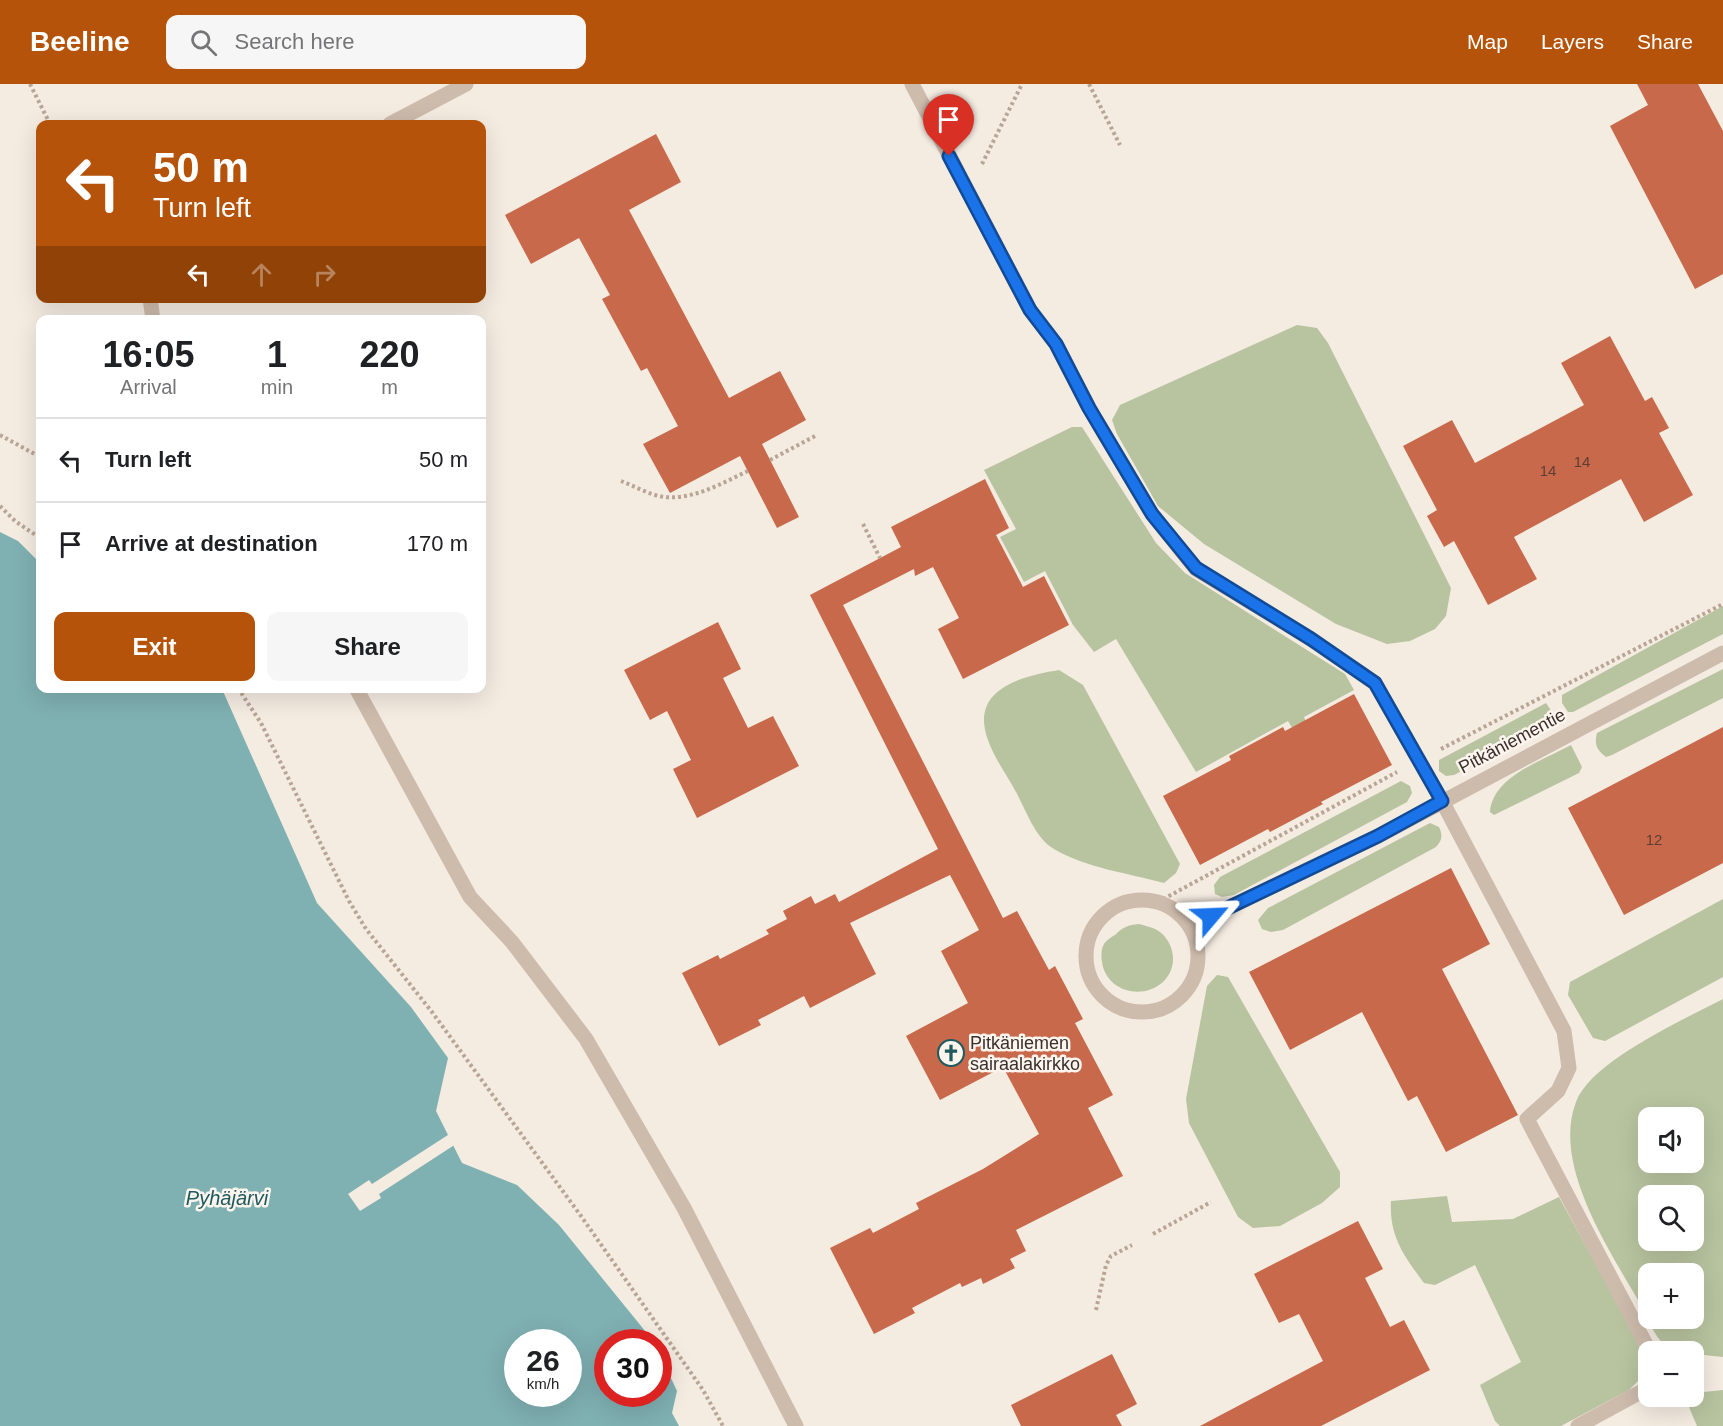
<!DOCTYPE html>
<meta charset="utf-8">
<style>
:root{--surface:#fff;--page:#f6f6f6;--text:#202124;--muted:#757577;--line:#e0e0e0;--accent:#b45309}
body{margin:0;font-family:Helvetica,sans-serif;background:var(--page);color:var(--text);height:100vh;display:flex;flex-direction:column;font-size:22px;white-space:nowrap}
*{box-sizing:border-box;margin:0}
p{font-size:20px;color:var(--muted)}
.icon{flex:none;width:33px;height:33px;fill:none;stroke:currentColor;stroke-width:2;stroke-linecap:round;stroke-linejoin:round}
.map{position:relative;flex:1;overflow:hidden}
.sheet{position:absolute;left:36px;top:231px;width:450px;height:378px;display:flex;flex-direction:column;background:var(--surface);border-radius:12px;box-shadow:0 6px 24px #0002}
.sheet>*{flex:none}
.hud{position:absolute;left:36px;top:36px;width:450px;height:183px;border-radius:12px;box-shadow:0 6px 24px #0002;background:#b45309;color:#fff;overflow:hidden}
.controls{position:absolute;left:1638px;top:1023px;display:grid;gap:12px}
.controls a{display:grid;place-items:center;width:66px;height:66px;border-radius:12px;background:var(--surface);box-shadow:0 6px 24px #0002;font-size:30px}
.speed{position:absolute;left:504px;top:1245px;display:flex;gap:12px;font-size:30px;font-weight:700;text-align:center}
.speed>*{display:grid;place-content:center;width:78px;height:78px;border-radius:50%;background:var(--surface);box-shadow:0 6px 24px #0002;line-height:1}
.speed small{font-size:15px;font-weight:400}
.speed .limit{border:9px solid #d22;background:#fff;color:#111}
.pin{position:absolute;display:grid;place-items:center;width:51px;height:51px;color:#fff;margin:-62px -26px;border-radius:50% 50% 50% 0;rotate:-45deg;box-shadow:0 0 6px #0007}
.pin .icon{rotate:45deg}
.me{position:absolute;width:66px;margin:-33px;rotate:64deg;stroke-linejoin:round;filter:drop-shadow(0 0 4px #0008)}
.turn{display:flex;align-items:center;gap:21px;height:126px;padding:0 18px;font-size:27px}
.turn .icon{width:78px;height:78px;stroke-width:2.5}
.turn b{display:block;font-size:42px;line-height:51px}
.lanes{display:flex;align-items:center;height:57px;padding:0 18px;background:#0003;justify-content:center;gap:30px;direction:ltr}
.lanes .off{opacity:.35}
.eta{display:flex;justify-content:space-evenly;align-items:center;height:102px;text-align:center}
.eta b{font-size:36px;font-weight:600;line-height:42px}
.action{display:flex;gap:12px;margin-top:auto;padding:12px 18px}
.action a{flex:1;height:69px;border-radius:12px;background:var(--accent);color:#fff;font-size:24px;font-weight:600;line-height:69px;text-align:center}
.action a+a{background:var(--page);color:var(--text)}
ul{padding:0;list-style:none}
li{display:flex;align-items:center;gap:18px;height:84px;padding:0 18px;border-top:2px solid var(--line)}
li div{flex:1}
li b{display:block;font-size:22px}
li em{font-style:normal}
header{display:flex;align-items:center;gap:36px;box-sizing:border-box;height:84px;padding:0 30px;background:var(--accent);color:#fff}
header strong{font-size:28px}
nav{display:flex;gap:33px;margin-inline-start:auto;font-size:21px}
.search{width:420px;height:54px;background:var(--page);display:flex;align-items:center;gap:15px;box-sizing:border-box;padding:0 21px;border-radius:12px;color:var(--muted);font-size:22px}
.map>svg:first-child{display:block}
</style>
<header>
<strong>Beeline</strong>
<div class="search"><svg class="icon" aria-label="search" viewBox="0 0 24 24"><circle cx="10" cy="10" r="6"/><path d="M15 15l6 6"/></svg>Search here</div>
<nav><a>Map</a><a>Layers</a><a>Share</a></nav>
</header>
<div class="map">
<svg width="1723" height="1342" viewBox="0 0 1723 1342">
<rect width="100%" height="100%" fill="#f4ebe1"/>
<path fill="#b8c4a0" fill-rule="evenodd" d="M1297 241 1317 244 1328 259 1451 504 1446 532 1435 545 1410 557 1387 560 1336 540 1204 460 1158 422 1117 350 1112 336 1120 321Z
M1072 343H1082L1156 459 1185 489 1345 590 1354 606 1304 633 1307 640 1294 647 1288 637 1196 688 1116 555 1094 568 1073 541 1045 487 1024 498 1000 453 1016 445 984 386Z
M1723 522V550L1573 628H1568L1562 619V611Z
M1723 585V614L1612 671 1606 673C1597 666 1594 661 1597 649Z
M1059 586 1083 601 1180 780 1176 789 1164 799C1128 789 1086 784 1054 765 1035 754 1026 726 1016 708 1007 691 994 674 988 656 969 605 1022 592 1059 586Z
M1546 619 1556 634 1553 641 1454 691 1446 692 1439 687V676Z
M1571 661 1582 683 1579 689 1494 731 1490 728C1493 692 1542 677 1571 661Z
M1401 697 1410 702 1412 709 1407 718 1234 811 1222 813 1215 810 1214 801 1220 793Z
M1430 739 1439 743C1443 752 1442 756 1436 763L1283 846 1271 848 1262 845 1258 836 1268 824Z
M1723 815V893L1605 957 1593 954 1568 911 1570 898Z
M1139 840C1145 842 1152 843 1157 846 1175 857 1179 883 1163 898 1142 917 1106 907 1102 878 1101 872 1101 865 1104 860 1106 857 1111 853 1115 851 1123 843 1128 841 1139 840Z
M1217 891 1228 893 1340 1088V1103L1322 1119 1280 1142 1253 1144 1238 1133 1189 1039 1186 1015 1207 902Z
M1723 915V1273C1704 1271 1679 1269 1663 1259 1655 1253 1643 1226 1638 1216 1608 1164 1552 1080 1576 1018 1591 977 1685 935 1723 915ZM1648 1034H1694V1078H1648ZM1648 1112H1694V1156H1648ZM1648 1190H1694V1234H1648Z
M1447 1112 1452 1138 1513 1135 1559 1113 1636 1254 1643 1276 1642 1293 1629 1306 1561 1342H1500L1495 1337 1480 1301 1521 1278 1475 1181 1435 1201 1424 1199C1404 1172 1389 1152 1391 1117Z
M1723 1306V1342H1697L1686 1316 1689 1313 1694 1312V1309Z"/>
<path fill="#7fb0b2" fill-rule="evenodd" d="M0 448 18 457 40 479V604L222 605 317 819 411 923 448 974 436 1027 462 1079 517 1101 559 1141 654 1258H608V1310H658L659 1268 677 1307 672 1329 679 1342H0ZM518 1258H568V1310H518Z"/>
<path fill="#f4ebe1" d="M451 1049 456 1060 379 1110 381 1114 360 1127 348 1110 369 1096 372 1100Z"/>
<path fill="#c8694b" d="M1637 0H1698L1723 47V190L1695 205 1610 42 1648 21Z
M656 50 681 98 629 126 729 314 780 287 806 336 762 360 799 433 777 444 740 372 670 409 643 360 678 342 647 284 641 287 602 215 610 211 579 154 531 180 505 131Z
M1610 252 1645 317 1652 313 1669 344 1659 349 1693 411 1644 438 1621 395 1514 453 1537 495 1488 521 1454 457 1444 463 1427 432 1437 426 1403 362 1452 336 1475 379 1584 321 1561 279Z
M985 395 1009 444 996 451 1023 503 1044 492 1069 541 963 595 938 545 959 534 933 483 915 492 914 485 843 521 1003 834 1017 827 1049 886 1055 882 1083 935 1075 939 1113 1011 1088 1024 1123 1092 1016 1146 1026 1167 1010 1175 1015 1184 983 1200 981 1194 962 1203 960 1199 912 1224 915 1229 874 1250 830 1164 870 1144 873 1149 919 1125 916 1119 983 1085 1039 1050 1003 983 940 1016 906 952 968 919 941 867 979 846 950 791 850 839 876 890 810 924 804 912 758 936 761 941 719 962 682 889 718 871 720 875 769 850 766 846 787 835 783 827 811 812 815 820 835 810 839 818 938 765 810 511 901 463 891 443Z
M718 538 741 585 723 594 748 644 773 632 799 682 697 734 673 685 691 676 667 627 650 636 624 586Z
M1354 610 1392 681 1321 718 1323 720 1270 748 1268 745 1200 781 1163 712 1231 676 1229 672 1283 643 1285 647Z
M1723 643V779L1624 831 1568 724Z
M1451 784 1490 860 1442 885 1518 1031 1446 1068 1417 1012 1408 1017 1362 928 1290 966 1249 888Z
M1358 1137 1383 1185 1365 1194 1390 1243 1404 1236 1430 1286 1321 1342H1200L1323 1277 1299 1230 1279 1239 1254 1190Z
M1112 1270 1137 1320 1116 1331 1122 1342H1021L1011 1321Z"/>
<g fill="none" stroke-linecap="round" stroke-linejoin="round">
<path stroke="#b9a596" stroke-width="4" stroke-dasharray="3 3" stroke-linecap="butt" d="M30 0 50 40
M1089 0 1120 61
M982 80 1022 0
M0 351 40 373
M770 376 817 351
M621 397C634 402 650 411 664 413 694 416 722 399 748 387
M0 422 15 437 40 454
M863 440 880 474
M238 604 261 639 349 817 366 845 432 928 581 1132 703 1306 723 1342
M1441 665 1723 520
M1158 818 1397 688
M1153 1150 1211 1118
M1096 1226 1106 1181 1111 1172 1132 1161"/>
<path stroke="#cdbbac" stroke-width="15" d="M912 0 1030 226 1056 260 1089 324 1152 430 1196 485 1311 555 1375 599 1442 717 1564 947 1569 984 1558 1007 1527 1035 1650 1268
M390 40 466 0
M150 214 153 236
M356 604 470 813 512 858 586 955 684 1124 796 1342
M1086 872a56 56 0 1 1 112 0a56 56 0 1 1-112 0Z
M1190 842 1378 752 1723 569
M1578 1342 1648 1304"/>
</g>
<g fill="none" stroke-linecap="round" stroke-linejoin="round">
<defs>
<path id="route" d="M949 72 1030 226 1056 260 1089 324 1152 430 1196 484 1311 555 1375 599 1442 717 1378 752 1211 832"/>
</defs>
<use href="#route" stroke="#114b97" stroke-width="15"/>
<use href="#route" stroke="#1a73e8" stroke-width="10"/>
</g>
<defs>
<symbol id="church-ring" viewBox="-11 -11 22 22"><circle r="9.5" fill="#fbf5ee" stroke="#1f5a5e" stroke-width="1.5"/><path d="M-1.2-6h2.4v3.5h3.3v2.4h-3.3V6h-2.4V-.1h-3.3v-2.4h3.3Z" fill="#1f5a5e"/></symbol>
</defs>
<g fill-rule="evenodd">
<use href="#church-ring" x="936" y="954" width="30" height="30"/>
</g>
<g text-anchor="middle" stroke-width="5" stroke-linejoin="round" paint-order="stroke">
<g font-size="15" fill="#5e3e33">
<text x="1582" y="383">14</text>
<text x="1548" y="392">14</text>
<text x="1654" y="761">12</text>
</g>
<g font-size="18" fill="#3b302b" stroke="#fbf5ee">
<text transform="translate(1512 657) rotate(-28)" y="6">Pitkäniementie</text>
</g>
<g font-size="18" fill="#3b302b" stroke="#fbf5ee" text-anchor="start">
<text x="970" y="965">Pitkäniemen<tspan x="970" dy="21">sairaalakirkko</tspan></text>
</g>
<g font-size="20" font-style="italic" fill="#1f5a5e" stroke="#fbf5ee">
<text x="227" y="1121">Pyhäjärvi</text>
</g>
</g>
</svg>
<div class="controls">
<a><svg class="icon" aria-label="sound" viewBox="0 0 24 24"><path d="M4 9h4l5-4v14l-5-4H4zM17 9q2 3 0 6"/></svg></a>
<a><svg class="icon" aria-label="search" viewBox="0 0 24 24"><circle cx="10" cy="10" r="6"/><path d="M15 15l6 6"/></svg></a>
<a>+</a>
<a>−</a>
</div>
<div class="speed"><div>26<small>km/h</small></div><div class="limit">30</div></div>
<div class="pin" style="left:949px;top:72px;background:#d93025"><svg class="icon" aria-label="arrive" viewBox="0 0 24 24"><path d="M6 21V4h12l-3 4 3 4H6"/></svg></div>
<svg class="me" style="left:1211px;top:832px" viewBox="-20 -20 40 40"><path d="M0-17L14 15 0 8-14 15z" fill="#1a73e8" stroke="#fff" stroke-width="4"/></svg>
<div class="hud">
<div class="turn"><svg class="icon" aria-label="left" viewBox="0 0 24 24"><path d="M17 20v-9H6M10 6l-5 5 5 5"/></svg><div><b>50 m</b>Turn left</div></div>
<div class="lanes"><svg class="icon" aria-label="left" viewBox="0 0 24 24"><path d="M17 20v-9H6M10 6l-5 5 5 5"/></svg><svg class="icon off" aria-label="ahead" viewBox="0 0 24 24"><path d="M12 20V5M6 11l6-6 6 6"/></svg><svg class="icon off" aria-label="right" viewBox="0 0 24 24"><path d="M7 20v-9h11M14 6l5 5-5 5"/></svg></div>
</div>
<section class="sheet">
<div class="eta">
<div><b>16:05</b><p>Arrival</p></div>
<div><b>1</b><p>min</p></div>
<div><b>220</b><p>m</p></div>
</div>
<ul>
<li><svg class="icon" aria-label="left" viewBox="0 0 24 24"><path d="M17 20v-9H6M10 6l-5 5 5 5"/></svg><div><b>Turn left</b></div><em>50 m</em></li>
<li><svg class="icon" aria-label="arrive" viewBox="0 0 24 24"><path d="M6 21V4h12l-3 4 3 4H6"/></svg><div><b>Arrive at destination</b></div><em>170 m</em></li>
</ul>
<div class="action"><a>Exit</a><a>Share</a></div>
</section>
</div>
